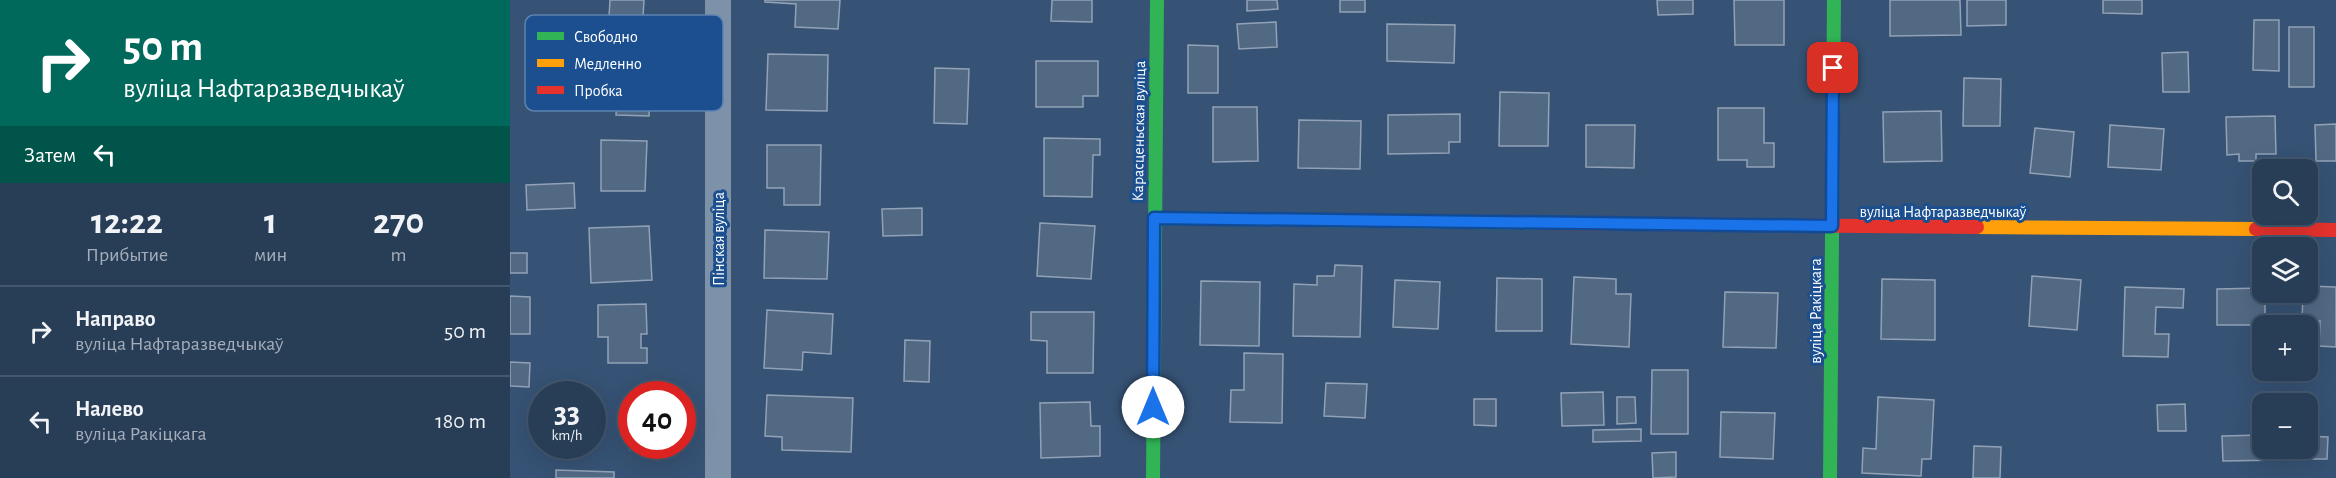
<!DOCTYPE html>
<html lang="ru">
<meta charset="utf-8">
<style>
:root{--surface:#283e57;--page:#30455d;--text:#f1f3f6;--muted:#a5aeba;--line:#44576d}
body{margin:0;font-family:"Alegreya Sans",sans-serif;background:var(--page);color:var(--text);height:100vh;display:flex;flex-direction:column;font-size:22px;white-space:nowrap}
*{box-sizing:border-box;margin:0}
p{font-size:20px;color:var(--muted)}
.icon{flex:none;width:33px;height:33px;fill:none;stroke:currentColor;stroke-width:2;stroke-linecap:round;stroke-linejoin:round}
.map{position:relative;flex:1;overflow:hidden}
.drawer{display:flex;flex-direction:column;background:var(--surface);width:510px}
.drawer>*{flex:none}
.top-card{background:#00695c;color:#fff;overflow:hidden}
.tools{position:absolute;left:1742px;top:159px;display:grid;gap:12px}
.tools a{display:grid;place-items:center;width:66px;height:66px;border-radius:12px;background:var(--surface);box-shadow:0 6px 24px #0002,0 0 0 2px var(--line);font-size:30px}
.speed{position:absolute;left:18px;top:381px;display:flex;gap:12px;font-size:30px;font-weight:700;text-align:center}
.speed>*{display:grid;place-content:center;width:78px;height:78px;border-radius:50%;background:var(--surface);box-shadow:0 6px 24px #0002,0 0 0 2px var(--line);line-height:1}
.speed small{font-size:15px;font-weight:400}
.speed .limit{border:9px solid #d22;background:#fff;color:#111}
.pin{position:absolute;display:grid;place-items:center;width:51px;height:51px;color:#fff;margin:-26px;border-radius:12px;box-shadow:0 3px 9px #0006}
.me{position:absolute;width:66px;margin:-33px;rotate:0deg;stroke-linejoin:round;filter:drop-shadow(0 0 4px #0008)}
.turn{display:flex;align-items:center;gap:21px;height:126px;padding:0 24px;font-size:27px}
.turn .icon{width:78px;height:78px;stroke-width:2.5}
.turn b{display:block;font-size:42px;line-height:51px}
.then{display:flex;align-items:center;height:57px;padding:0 24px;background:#0003;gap:12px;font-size:22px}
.eta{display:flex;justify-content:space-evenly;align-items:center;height:102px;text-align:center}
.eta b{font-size:36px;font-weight:600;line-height:42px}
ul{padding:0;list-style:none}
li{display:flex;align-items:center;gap:18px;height:90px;padding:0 24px;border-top:2px solid var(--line)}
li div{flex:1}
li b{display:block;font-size:22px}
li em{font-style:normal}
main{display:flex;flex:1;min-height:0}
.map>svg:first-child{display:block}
</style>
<main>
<section class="drawer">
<div class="top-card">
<div class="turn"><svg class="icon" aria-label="right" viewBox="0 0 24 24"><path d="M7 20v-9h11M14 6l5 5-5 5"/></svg><div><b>50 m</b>вуліца Нафтаразведчыкаў</div></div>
<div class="then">Затем<svg class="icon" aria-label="left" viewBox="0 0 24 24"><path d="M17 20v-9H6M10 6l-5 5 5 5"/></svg></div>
</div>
<div class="eta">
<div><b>12:22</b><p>Прибытие</p></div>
<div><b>1</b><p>мин</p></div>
<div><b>270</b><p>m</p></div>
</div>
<ul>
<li><svg class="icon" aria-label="right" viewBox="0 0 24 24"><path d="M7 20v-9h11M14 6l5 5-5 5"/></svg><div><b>Направо</b><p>вуліца Нафтаразведчыкаў</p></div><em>50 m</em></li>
<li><svg class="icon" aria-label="left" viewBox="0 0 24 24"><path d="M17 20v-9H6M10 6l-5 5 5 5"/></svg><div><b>Налево</b><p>вуліца Ракіцкага</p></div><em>180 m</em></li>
</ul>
</section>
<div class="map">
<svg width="1826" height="478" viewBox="0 0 1826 478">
<rect width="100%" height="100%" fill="#365274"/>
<path fill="#526984" stroke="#92a2b6" stroke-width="1.5" d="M100 0H134L133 17H99Z
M255 0H330L328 29 285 27 286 4 255 2Z
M542 0H582V22L541 21Z
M737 0H767L768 9 737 11Z
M830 0H855V12H830Z
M1147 0H1183V14L1148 15Z
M1224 0H1274V45H1225Z
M1380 0H1450L1451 35 1380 36Z
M1457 0H1496V25L1457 26Z
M1593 0H1632V14L1593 13Z
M1744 20H1769V71L1743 70Z
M766 22 767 47 729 49 727 24Z
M877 24 945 25 944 63 877 61Z
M1779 27H1804V87H1779Z
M678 45 708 46V93H678Z
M1678 52 1679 92H1653L1652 53Z
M95 54 141 55 139 116 106 115 107 98 94 97Z
M258 54 318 55 317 111 256 110Z
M526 61H588V96H573V107H526Z
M425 68 459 69 457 124 424 123Z
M1454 78 1491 79 1490 126H1453Z
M990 92 1039 93 1038 146H989Z
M703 107H747L748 161 703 162Z
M1208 108H1254V143H1264V167H1237V160H1208Z
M1431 111 1432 161 1374 162 1373 112Z
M950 114V142H939V153L878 154V115Z
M1765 116 1766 154H1746V161H1729V154L1717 155 1716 117Z
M789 120 851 121 850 169 788 168Z
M1826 124V161H1806L1805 125Z
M1076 125H1125L1124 168 1076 167Z
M1600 125 1654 129 1651 170 1598 167Z
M1525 128 1564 132 1560 177 1520 173Z
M534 138 590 139V155H583L582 197 534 196Z
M91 140 137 141 135 191H91Z
M257 145H311L310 205H274V188H257Z
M64 183 65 208 17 210 16 185Z
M412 208V235L373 236 372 209Z
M530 223 585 226 581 279 527 276Z
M139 226 142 280 81 283 79 228Z
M255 230 319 232 317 279 254 278Z
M0 253H17V273H0Z
M825 265 852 266 850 337 783 336 784 284 807 285V276H824Z
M1522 276 1571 280 1567 330 1519 326Z
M1064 277 1106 279V294H1121L1119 347 1061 344Z
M987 278 1032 279V331H986Z
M1372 279 1425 280V340L1371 339Z
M885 280 930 282 928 329 883 327Z
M691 281 750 282 749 346 690 345Z
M1797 286 1826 287V347L1809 346 1810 321 1792 320 1793 292H1797Z
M1615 287 1674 289 1673 308 1646 307 1645 334H1659L1658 357 1613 356Z
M1752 288V292H1755V325H1707V289Z
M1215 292 1268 293 1266 348 1213 347Z
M0 296 20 297V334H0Z
M136 304 137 334H131V348H137V363H98V337H88V305Z
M257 310 323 314 321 354 293 352 292 370 254 368Z
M521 312H584L583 373H537V341L521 340Z
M395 340 420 341 419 382 394 381Z
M734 353 773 354 772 423 720 422 721 390H734Z
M0 362 20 363 19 387 0 386Z
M1142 370H1178V434H1141Z
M816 383 857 384 855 418 814 416Z
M1093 392 1094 425 1052 426 1051 393Z
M257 395 343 398 341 452 272 450V437L255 436Z
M1107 397H1125L1126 423 1107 424Z
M1368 397 1424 400 1421 459H1412L1411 476 1352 473 1353 448 1366 449Z
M964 399H986V426L964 425Z
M580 402 581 426H590V456L531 458 530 403Z
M1675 404 1676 431H1648L1647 405Z
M122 411V446H153V451L120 450Z
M1211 412 1265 413 1263 459 1210 457Z
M1131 429V441L1083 442V430Z
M1752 435V448H1772V460L1713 461 1712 436Z
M1797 436 1818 437 1817 459H1781V448H1797Z
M1464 446 1491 447 1490 478H1463Z
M1166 452V477L1143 478 1142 453Z
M46 470 104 472V478H46Z"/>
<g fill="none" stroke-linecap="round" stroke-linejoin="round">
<path stroke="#7d92a8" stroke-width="26" d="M208 478V0"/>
<path stroke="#30b455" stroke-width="14" d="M644 218 1033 223
M643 478 647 0
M1320 478 1324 0"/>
<path stroke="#ff9f0a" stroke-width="14" d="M1467 227 1746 229"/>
<path stroke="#e5322d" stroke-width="14" d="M1033 223 1467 227
M1746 229 1826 230"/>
</g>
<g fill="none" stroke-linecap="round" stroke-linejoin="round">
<defs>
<path id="route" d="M643 407 644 218 1322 226 1323 68"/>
</defs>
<use href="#route" stroke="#114b97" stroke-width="15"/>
<use href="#route" stroke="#1a73e8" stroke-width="10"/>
</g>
<g text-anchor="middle" stroke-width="6" stroke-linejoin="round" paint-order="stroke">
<g font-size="16" fill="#fff" stroke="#1b4f8f">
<text transform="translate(628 131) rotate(-89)" y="6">Карасценьская вуліца</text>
<text x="1433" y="217">вуліца Нафтаразведчыкаў</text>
<text transform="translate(208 239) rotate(-90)" y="6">Пінская вуліца</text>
<text transform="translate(1305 311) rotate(-90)" y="6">вуліца Ракіцкага</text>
</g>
</g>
<rect x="15" y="15" width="198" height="96" rx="9" fill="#1b4f8f" stroke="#5f84b1" stroke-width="1.5"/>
<rect x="27" y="32" width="27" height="8" fill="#30b455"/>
<rect x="27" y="59" width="27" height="8" fill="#ff9f0a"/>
<rect x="27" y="86" width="27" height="8" fill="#e5322d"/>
<g font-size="16" fill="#fff">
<text x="64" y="42">Свободно</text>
<text x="64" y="69">Медленно</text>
<text x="64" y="96">Пробка</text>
</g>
</svg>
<div class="tools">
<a><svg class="icon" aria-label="search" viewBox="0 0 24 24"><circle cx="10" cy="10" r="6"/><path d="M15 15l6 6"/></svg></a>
<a><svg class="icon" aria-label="layers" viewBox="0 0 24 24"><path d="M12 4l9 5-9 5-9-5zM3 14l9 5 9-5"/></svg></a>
<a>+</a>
<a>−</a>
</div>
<div class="speed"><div>33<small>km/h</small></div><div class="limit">40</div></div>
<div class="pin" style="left:1323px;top:68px;background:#d93025"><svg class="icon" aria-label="arrive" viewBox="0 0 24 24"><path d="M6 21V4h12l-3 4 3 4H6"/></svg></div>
<svg class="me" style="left:643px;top:407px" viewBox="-20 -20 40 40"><circle r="19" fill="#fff"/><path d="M0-13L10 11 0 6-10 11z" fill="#1a73e8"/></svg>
</div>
</main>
